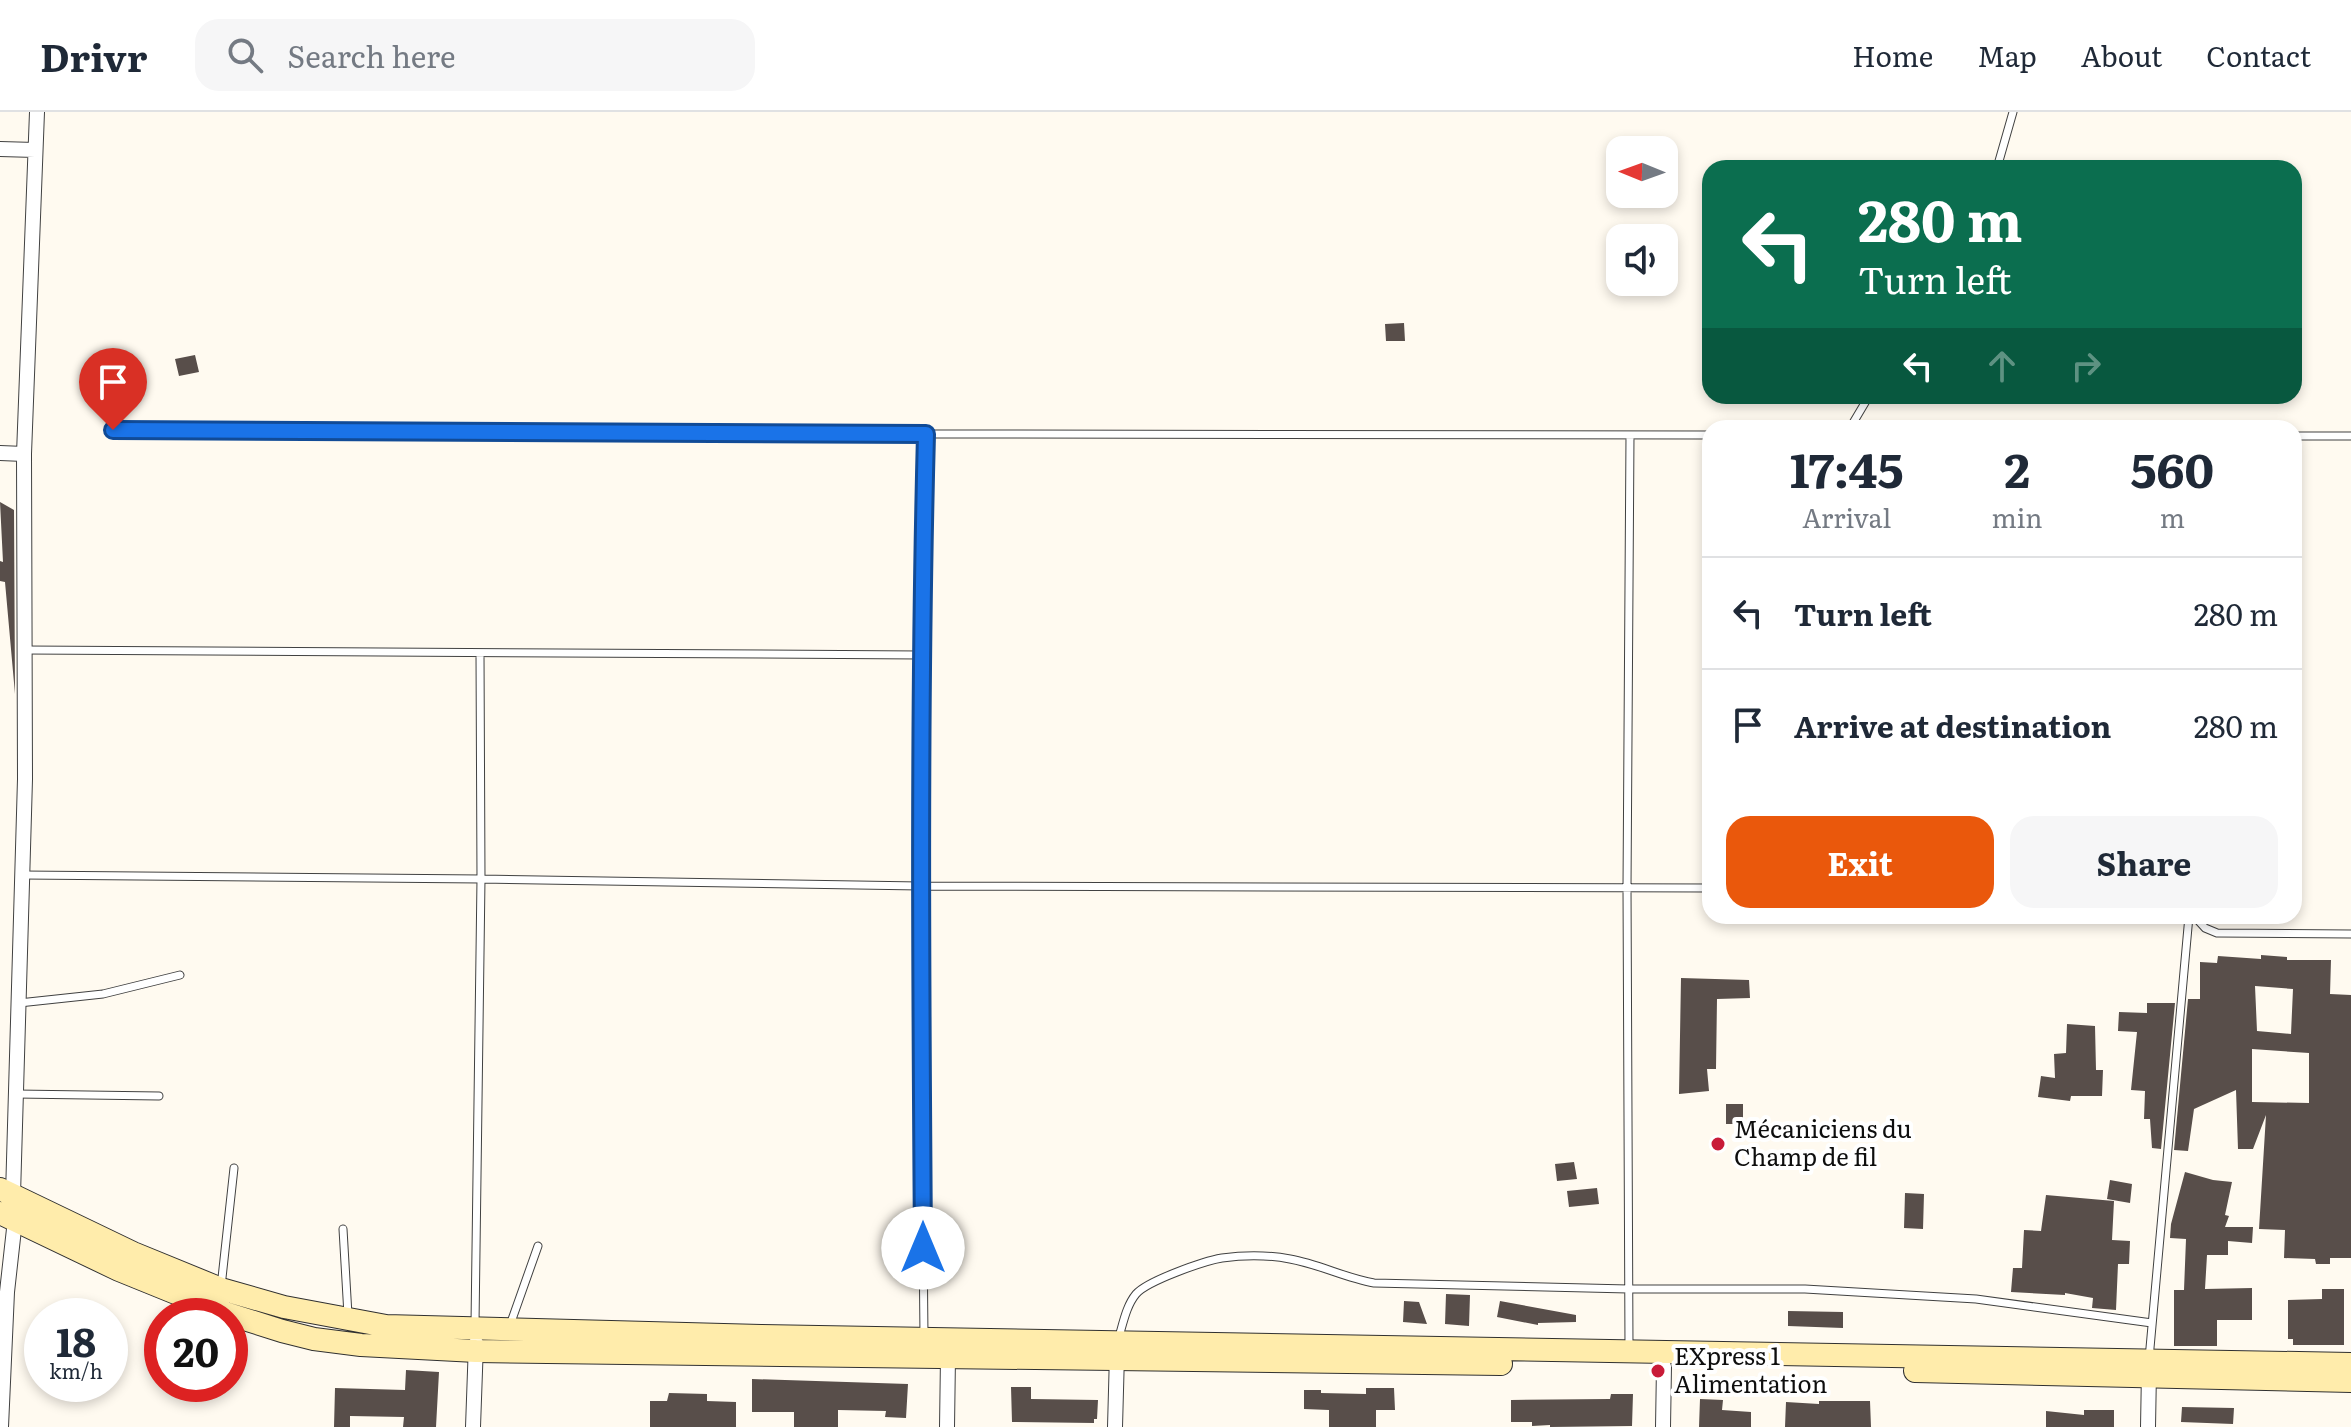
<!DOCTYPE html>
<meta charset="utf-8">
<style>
:root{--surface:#fff;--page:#f6f6f7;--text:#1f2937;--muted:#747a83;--line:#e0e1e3;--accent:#ea580c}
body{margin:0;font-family:Literata,serif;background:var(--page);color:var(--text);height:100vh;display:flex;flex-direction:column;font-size:30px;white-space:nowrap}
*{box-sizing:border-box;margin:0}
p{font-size:26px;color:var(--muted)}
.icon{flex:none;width:44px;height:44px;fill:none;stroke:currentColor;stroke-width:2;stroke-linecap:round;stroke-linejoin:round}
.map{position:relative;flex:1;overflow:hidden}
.sheet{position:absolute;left:1702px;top:308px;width:600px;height:504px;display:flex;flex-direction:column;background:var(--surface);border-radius:24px;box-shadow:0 4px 12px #0003}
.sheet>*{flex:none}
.top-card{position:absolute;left:1702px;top:48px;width:600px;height:244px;border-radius:24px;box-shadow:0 4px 12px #0003;background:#0b6e4f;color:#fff;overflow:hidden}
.needle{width:52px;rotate:271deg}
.fabs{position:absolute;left:1606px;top:24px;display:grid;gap:16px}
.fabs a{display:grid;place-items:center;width:72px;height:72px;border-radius:16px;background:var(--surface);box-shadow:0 4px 12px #0003;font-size:40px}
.speed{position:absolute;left:24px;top:1186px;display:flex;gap:16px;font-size:40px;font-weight:700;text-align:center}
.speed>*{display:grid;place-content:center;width:104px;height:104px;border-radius:50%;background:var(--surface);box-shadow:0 4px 12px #0003;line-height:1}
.speed small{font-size:20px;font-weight:400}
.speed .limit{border:12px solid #d22;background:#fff;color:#111}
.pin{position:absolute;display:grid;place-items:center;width:68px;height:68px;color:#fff;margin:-82px -34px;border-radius:50% 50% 50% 0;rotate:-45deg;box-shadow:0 0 8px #0007}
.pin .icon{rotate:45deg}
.me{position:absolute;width:88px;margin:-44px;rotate:0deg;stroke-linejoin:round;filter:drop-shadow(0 0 6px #0008)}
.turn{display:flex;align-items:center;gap:28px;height:168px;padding:0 24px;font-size:36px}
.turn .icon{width:104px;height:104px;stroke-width:2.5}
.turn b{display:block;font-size:56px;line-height:68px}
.lanes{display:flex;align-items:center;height:76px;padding:0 24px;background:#0003;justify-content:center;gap:40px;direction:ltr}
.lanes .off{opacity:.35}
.eta{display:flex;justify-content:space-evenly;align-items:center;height:136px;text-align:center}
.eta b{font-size:48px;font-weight:700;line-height:56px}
.cta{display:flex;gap:16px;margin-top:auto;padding:16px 24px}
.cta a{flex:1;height:92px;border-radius:24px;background:var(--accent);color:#fff;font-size:32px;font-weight:700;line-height:92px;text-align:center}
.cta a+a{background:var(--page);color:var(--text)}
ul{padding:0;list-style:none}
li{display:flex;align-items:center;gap:24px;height:112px;padding:0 24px;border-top:2px solid var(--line)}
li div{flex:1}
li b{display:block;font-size:30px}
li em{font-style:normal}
header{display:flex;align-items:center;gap:48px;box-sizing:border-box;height:112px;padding:0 40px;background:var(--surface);border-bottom:2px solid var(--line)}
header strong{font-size:38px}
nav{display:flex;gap:44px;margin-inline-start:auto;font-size:28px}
.search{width:560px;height:72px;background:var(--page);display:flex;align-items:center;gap:20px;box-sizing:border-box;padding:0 28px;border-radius:24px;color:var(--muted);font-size:30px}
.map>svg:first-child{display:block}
</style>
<header>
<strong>Drivr</strong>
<div class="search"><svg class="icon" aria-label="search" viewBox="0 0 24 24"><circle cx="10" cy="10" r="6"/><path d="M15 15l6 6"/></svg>Search here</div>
<nav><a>Home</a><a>Map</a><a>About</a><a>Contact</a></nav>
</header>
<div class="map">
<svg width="2351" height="1315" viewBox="0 0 2351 1315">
<rect width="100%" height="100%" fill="#fffaf0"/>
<path fill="#584e4a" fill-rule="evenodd" d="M1404 211 1405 229H1386L1385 212Z
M195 243 199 260 179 264 175 247Z
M0 390 14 398 15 582 5 470 0 469V449L3 450Z
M2261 843 2287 845V848H2331L2330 882 2351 883V1146H2330V1152H2316L2315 1147 2284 1146 2285 1118 2259 1117 2266 1003 2253 1037H2238L2236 978 2194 997 2188 1039 2174 1038 2188 887H2200V850L2217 851 2218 844 2261 847ZM2255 874 2293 877 2291 922 2257 919ZM2252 937 2309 941V991L2252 990Z
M1681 866 1749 868 1750 886 1717 887 1716 957H1707L1709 979 1679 982Z
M2147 891H2175L2161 1037 2152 1036 2150 1007H2144L2145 979 2131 978 2137 920 2118 919 2119 900 2147 901Z
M2067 912 2095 914 2096 958H2103L2102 984H2071L2070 989 2038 985 2041 964 2055 966 2054 942 2066 941Z
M1726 992H1743V1012H1726Z
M1574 1050 1577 1067 1557 1069 1555 1052Z
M2185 1060 2213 1068 2232 1070 2225 1103 2229 1104 2225 1115H2253L2252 1131 2228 1129V1143H2207L2205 1177 2252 1176V1208H2217V1234H2174V1178H2184L2186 1127 2170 1126 2171 1112Z
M2110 1068 2132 1072 2130 1091 2107 1087Z
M1597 1076 1599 1092 1569 1095 1567 1079Z
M1905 1081 1924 1082 1923 1117 1904 1116Z
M2046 1083 2114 1089 2112 1128 2130 1129 2129 1152H2118L2116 1198 2092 1196 2093 1186 2065 1181V1183L2011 1180 2013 1156H2022L2024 1118 2041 1119Z
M2322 1177H2344V1233H2293V1227H2288V1188L2322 1187Z
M1446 1182 1470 1183 1469 1214 1445 1212Z
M1404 1189 1419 1190 1427 1212 1403 1210Z
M1500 1189 1576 1203V1210L1538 1211V1213L1497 1205Z
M1788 1199 1843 1200V1216L1788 1214Z
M406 1258 439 1260 436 1315H403L404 1305 350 1304V1315H334L335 1276 405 1278Z
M752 1267 908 1272 906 1306 885 1305 886 1299 838 1298V1315H794V1300H752Z
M1011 1275H1031V1287L1098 1288 1097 1307H1094V1311L1012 1310Z
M1366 1276H1394L1395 1298H1376V1315H1329V1298L1304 1297V1278H1321V1281L1366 1282Z
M669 1281 707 1282V1289L736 1290V1315H650V1289H667Z
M1611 1282H1633L1632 1314 1550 1315V1313L1532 1314V1310H1511V1288L1610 1287Z
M1700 1287 1723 1288 1722 1298 1751 1300V1315H1699Z
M1819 1289H1870L1871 1315H1785L1786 1290 1819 1292Z
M2182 1295 2234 1296 2233 1312 2181 1310Z
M2084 1298H2114V1315H2046V1299L2084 1303Z"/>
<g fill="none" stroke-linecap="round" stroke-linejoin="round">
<defs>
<path id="lane" d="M1997 56 2013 0
M1850 316 1869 284
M113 318 926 322C920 623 921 923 924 1224
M926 322 1710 323
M2294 324H2351
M24 538 921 543
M22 763 481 767 920 774 1710 776
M2194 804 2205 816 2217 821 2351 822
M19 891 103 882 180 863
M16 982 159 984
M343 1117 348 1203
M221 1175 234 1056
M475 1212 481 767 480 541
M510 1213 538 1134
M1118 1228C1123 1212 1126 1194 1136 1182 1147 1169 1204 1149 1222 1146 1243 1143 1269 1143 1290 1147 1319 1152 1345 1166 1374 1171L1628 1177H1805L1976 1187 2152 1211
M1629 1237 1627 775 1630 323
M2149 1247 2189 804"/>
<path id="street" d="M0 37 35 38
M0 341 24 342
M13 1083 25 667 24 342 37 0
M1 1315 7 1180 15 1108
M473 1315 476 1231
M947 1315 948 1245
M1115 1315 1117 1242
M1663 1315 1664 1254
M2148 1315 2149 1259"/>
<path id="secondary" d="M0 1077 133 1141 221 1177 284 1195 386 1214 761 1224 2351 1252
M0 1101 119 1158 225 1201 282 1219 314 1227 361 1233 476 1239 1501 1252
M1915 1259 2351 1269"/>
</defs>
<use href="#lane" stroke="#414141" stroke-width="9"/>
<use href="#street" stroke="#414141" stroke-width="16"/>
<use href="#secondary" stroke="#303030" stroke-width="24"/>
<use href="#lane" stroke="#fff" stroke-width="7"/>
<use href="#street" stroke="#fff" stroke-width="14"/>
<use href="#secondary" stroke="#ffecab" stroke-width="22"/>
</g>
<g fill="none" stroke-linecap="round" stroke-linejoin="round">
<defs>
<path id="route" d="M113 318 926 322C919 593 921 864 923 1136"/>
</defs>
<use href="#route" stroke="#114b97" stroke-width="20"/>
<use href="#route" stroke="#1a73e8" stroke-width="14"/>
</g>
<g fill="#c91b38" stroke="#fff" stroke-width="3">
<circle cx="1718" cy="1032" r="8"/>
<circle cx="1658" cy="1259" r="8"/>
</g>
<g text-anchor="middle" stroke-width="8" stroke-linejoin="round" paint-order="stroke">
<g font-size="24" fill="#0e0e0e" stroke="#fff" text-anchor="start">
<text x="1734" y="1026">Mécaniciens du<tspan x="1734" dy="28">Champ de fil</tspan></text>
<text x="1674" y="1253">EXpress 1<tspan x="1674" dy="28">Alimentation</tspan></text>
</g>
</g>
</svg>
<div class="fabs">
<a><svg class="needle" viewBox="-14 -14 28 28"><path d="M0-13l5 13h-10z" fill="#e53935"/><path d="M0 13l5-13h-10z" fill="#747a83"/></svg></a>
<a><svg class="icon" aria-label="sound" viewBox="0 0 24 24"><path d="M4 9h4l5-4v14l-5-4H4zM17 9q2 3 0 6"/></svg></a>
</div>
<div class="speed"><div>18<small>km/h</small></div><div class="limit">20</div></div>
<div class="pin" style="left:113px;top:318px;background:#d93025"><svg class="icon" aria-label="arrive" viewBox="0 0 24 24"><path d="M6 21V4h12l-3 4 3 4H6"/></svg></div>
<svg class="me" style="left:923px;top:1136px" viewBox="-20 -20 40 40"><circle r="19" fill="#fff"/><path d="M0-13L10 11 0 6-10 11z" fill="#1a73e8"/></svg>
<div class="top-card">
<div class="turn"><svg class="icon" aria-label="left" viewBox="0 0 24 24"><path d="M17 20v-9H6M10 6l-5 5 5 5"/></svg><div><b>280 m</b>Turn left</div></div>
<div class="lanes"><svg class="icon" aria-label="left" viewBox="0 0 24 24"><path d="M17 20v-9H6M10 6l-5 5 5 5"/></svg><svg class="icon off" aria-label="ahead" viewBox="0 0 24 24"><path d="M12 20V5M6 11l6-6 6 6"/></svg><svg class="icon off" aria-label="right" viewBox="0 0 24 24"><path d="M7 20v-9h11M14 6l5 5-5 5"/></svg></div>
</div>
<section class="sheet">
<div class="eta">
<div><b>17:45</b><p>Arrival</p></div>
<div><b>2</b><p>min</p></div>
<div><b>560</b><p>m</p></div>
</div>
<ul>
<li><svg class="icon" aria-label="left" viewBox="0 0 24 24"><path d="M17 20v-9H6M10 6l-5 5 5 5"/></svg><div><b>Turn left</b></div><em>280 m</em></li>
<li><svg class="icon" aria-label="arrive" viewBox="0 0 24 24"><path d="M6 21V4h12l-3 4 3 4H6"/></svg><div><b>Arrive at destination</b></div><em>280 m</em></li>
</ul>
<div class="cta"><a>Exit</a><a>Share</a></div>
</section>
</div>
